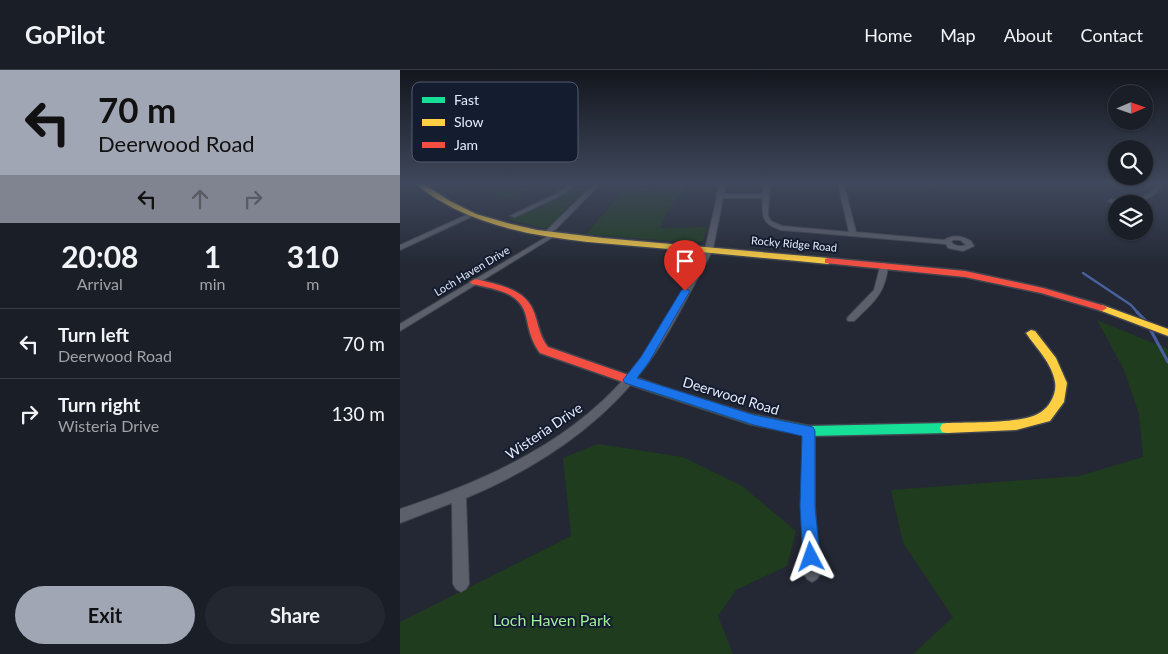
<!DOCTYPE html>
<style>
:root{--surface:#1a1e27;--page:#23272f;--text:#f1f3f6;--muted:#9fa2a7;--line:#383c44;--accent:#a0a6b4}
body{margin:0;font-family:Lato,sans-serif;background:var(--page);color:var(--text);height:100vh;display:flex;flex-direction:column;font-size:19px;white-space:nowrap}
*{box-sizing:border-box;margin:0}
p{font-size:16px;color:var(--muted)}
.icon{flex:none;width:28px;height:28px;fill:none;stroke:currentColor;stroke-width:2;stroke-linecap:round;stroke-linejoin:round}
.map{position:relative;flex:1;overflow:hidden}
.side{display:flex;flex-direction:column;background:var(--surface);width:400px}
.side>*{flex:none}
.hud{background:#a0a6b4;color:#111;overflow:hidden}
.needle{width:32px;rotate:88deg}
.fabs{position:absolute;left:708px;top:15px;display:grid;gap:10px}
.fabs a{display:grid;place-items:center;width:45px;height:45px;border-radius:50%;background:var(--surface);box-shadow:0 1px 4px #0004,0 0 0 1px var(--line);font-size:25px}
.pin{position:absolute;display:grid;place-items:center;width:42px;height:42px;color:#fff;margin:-51px -21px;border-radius:50% 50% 50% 0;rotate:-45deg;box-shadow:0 0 5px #0007}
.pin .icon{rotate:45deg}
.me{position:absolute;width:55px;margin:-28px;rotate:356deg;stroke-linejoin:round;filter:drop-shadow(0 0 4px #0008)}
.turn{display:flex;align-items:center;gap:18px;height:105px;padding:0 15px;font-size:22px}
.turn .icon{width:65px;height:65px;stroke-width:2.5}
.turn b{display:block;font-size:35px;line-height:42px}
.lanes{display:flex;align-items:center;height:48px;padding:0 15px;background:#0003;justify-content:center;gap:25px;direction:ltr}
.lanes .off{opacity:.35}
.eta{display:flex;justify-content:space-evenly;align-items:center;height:85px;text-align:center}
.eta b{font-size:30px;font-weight:700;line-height:35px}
.cta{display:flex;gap:10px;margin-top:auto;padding:10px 15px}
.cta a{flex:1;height:58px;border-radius:30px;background:var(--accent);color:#111;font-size:20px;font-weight:700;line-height:58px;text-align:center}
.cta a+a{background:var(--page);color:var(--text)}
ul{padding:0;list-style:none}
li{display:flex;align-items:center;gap:15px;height:70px;padding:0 15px;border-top:1px solid var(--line)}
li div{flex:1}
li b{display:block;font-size:19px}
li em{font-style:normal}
header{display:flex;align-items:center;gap:30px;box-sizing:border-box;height:70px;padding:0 25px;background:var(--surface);border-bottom:1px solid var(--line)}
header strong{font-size:24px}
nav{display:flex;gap:28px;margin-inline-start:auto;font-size:18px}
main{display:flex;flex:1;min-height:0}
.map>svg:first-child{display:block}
</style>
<header>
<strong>GoPilot</strong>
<nav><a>Home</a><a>Map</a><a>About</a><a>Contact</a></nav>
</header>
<main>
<section class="side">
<div class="hud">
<div class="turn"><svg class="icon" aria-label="left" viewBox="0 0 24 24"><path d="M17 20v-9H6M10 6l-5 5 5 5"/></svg><div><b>70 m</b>Deerwood Road</div></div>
<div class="lanes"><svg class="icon" aria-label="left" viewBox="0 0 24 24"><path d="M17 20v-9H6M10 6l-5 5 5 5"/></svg><svg class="icon off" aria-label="ahead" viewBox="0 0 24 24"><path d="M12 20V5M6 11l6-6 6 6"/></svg><svg class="icon off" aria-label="right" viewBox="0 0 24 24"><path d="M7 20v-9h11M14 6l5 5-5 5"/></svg></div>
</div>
<div class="eta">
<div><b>20:08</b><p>Arrival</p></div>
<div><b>1</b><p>min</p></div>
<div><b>310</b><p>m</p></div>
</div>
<ul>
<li><svg class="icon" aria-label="left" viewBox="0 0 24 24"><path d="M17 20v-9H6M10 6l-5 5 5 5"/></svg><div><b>Turn left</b><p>Deerwood Road</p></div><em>70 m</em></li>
<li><svg class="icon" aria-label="right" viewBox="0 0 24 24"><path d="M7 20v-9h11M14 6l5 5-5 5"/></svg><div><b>Turn right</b><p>Wisteria Drive</p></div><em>130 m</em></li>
</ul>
<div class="cta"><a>Exit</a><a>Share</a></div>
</section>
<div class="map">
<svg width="768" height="584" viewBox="0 0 768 584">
<rect width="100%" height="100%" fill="#232834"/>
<path fill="#1f3c1e" d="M69 114H143L109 129 63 115Z
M232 114H248L246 118 258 119 263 114H287L267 142 260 158 307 157 303 171 295 173 186 164 226 118Z
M175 117 189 119 173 130 152 155 145 158 109 150 158 127Z
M697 250 768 279V584H513L553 547 503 473 491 420 679 406 743 387 739 344 724 300Z
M198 374 283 387 342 416 396 461 387 496 336 520 318 546 333 584H0V552L171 466 163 388Z"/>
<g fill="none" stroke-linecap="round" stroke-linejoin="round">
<path stroke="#475f9c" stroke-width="2.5" d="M683 203 731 235 738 243"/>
<path stroke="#475f9c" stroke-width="3" d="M737 242 746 251
M750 259 768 292"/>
<defs>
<path id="street" d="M27 114H36L22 119 19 117Z
M171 114H178L158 127 115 147 110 146 154 125Z
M194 114H200L156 159 149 164H145V162Z
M320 114H326L324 124H363L364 114H370L368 146 371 151 382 156 449 162 438 114H444L456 162 544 170C554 164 562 166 571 171L574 176 563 181 548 178 546 174 381 160C361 153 362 147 363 128H323L313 179 308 189C287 227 269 266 243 300 197 359 133 400 66 428L69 514 66 519 61 522 56 519 53 514 52 433 0 453V439C88 410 179 369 237 293 262 261 280 224 300 189L305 179 317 127 316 126ZM553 170H560L566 175C561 177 555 176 551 172Z
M529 114H536L533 116Z
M752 114H758L761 118C751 131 723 139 708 131L711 129C727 129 744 132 755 118Z
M73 142 76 144 75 145 0 180V175Z
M153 163 158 164 0 261V254Z
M481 193H484L488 195C486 223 473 233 454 251H448L447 249 448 247 474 220Z
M409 356 413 358 415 361V437L420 504 417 509 412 512 407 509 404 504 401 437 403 361 405 358Z"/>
<path id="fast" d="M256 315 350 344 409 356 547 353 552 354 554 358 552 362 547 363 409 366 350 354 252 322 250 319 252 316Z"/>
<path id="slow" d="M17 114H24L48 130 76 144 107 153 137 160 203 168 428 188 432 191 428 194C375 189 322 184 269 179 197 172 122 171 55 139 42 132 27 124 17 114Z
M702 235 768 259V266L699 240 697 238Z
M631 260 635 261 656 288 667 313 664 332 650 351 616 360 547 363 542 362 540 358 542 354 547 353C568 352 626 354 641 342 650 336 657 323 655 312 652 293 636 278 626 263Z"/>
<path id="jam" d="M428 188 565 201 643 218 705 236 707 238 702 241 641 223 565 207 425 193V189Z
M75 209C99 215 127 218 135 245 139 257 140 267 148 277L260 316 262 319 260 322H252L140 283C131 271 129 260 126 246 120 221 93 219 72 214L70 212Z"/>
</defs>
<use href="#street" stroke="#41454f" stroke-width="2"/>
<use href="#fast" stroke="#41454f" stroke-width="3"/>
<use href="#slow" stroke="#41454f" stroke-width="3"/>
<use href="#jam" stroke="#41454f" stroke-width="3"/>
<use href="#street" fill="#5c606a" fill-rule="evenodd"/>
<use href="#fast" fill="#16e098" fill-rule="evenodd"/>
<use href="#slow" fill="#ffcf43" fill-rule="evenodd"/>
<use href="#jam" fill="#f24e42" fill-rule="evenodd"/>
</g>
<linearGradient id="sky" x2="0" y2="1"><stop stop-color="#13161d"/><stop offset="0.58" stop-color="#3f485c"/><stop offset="1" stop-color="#3f485c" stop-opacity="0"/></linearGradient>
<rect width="768" height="196" fill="url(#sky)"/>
<path fill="#1a73e8" stroke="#114b97" d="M285 218 290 221 249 292 237 308 354 345 413 357 415 361V437L420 487 417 493 411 495 405 493 403 487 400 437 402 366 354 355 225 313 223 310 241 287 281 221Z"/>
<g text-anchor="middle" stroke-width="4" stroke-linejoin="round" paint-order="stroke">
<g font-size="11" fill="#e4eaf9" stroke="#141c30">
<text transform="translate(394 174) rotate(5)" y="4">Rocky Ridge Road</text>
<text transform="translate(72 201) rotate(-31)" y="4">Loch Haven Drive</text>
</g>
<g font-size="14" fill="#e4eaf9" stroke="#141c30">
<text transform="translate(331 326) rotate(17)" y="5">Deerwood Road</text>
<text transform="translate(144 361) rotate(-34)" y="5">Wisteria Drive</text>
</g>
<g font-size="16" fill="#9fee98" stroke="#141c30">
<text x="152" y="556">Loch Haven Park</text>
</g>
</g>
<rect x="12" y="12" width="166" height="80" rx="8" fill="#141c30" stroke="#525a6c" stroke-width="1"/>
<rect x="22" y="27" width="23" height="6" fill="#16e098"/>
<rect x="22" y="49" width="23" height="7" fill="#ffcf43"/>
<rect x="22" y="72" width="23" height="6" fill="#f24e42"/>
<g font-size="14" fill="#e4eaf9">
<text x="54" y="35">Fast</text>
<text x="54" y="57">Slow</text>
<text x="54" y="80">Jam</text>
</g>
</svg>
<div class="fabs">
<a><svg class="needle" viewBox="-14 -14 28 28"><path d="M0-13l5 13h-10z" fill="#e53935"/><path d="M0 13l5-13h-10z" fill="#9fa2a7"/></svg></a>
<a><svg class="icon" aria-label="search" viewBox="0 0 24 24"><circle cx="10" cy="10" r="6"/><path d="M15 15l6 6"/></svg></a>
<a><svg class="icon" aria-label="layers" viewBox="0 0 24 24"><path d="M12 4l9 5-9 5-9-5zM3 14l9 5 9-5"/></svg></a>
</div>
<div class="pin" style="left:285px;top:221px;background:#d93025"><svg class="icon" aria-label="arrive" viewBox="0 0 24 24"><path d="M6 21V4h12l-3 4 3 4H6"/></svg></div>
<svg class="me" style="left:411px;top:487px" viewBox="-20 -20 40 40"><path d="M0-17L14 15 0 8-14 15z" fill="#1a73e8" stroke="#fff" stroke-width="4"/></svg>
</div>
</main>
